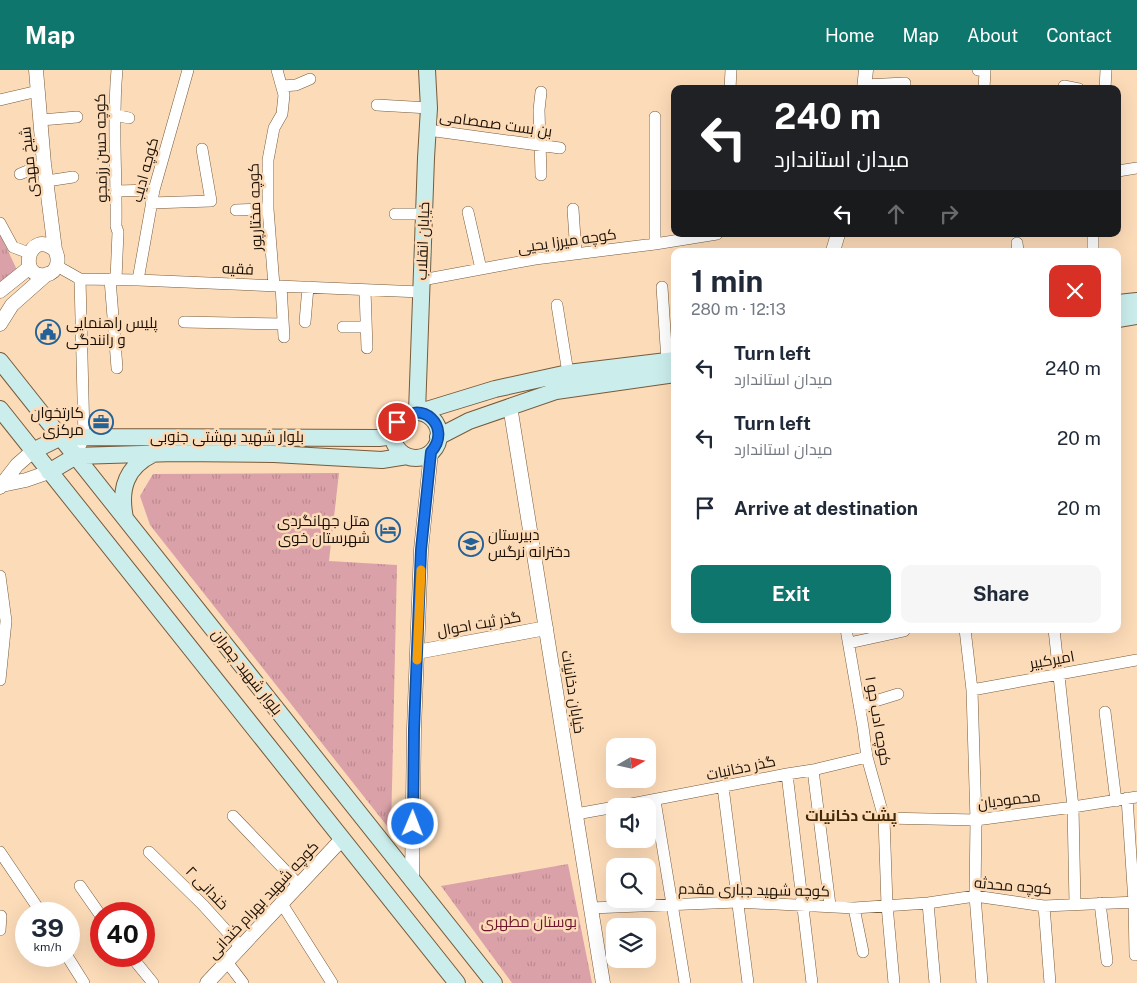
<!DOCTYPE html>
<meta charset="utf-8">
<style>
:root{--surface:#fff;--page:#f6f6f7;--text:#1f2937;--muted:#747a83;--accent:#0f766e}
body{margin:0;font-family:"Public Sans",Cairo,sans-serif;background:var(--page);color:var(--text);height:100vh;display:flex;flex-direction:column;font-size:19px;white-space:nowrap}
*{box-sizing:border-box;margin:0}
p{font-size:16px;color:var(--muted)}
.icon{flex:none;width:28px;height:28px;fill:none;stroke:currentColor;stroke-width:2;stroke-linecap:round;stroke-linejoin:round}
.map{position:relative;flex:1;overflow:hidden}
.details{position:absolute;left:671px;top:178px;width:450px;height:385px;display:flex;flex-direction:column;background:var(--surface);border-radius:10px;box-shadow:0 5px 20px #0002}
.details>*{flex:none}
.banner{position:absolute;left:671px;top:15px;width:450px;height:152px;border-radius:10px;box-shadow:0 5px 20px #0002;background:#202124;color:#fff;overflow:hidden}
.needle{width:32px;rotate:81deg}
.buttons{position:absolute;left:606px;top:668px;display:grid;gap:10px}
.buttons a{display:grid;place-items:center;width:50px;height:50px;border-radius:10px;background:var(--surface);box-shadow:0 5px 20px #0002;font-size:25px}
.speed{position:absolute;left:15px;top:832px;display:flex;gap:10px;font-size:25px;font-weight:700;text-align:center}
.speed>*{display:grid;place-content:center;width:65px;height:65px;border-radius:50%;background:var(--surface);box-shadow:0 5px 20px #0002;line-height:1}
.speed small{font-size:12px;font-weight:400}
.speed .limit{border:8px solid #d22;background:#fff;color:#111}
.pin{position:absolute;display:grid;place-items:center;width:42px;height:42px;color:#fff;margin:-21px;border:2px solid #fff;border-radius:50%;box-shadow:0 1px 5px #0007}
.me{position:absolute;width:55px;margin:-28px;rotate:1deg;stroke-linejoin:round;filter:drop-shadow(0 0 4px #0008)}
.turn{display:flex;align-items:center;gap:18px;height:105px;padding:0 20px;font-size:22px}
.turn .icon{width:65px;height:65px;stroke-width:2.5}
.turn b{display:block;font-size:35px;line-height:42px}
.lanes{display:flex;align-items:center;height:48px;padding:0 20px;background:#0003;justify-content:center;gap:25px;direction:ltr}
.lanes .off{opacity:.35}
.round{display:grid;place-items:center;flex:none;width:52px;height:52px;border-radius:10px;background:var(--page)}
.overview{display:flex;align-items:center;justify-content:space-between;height:85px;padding:0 20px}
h1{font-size:30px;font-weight:700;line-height:38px}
.cta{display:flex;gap:10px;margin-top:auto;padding:10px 20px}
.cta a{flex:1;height:58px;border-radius:10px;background:var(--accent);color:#fff;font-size:20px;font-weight:700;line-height:58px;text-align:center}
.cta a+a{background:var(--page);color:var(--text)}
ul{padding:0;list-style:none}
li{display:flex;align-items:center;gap:15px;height:70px;padding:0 20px}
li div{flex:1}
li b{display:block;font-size:19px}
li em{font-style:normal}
header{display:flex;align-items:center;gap:30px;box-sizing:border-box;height:70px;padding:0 25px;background:var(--accent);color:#fff}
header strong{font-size:24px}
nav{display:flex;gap:28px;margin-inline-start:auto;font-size:18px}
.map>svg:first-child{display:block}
</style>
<header>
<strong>Map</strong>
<nav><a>Home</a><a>Map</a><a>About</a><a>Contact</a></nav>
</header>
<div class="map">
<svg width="1137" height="913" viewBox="0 0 1137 913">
<defs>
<pattern id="grass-tufts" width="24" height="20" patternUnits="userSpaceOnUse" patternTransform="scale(1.25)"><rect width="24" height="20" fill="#dba1a9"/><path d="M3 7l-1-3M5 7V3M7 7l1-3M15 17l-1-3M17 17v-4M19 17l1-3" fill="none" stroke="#bb8a90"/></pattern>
</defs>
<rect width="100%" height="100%" fill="#fcdbb8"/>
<path fill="url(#grass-tufts)" d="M0 164 17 200 0 213Z
M339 403 329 491 397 495 391 761 150 455 140 426 153 404Z
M568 794 592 913H512L441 816Z"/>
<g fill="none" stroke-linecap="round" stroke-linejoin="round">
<defs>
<path id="minor" d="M978 0 985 1 984 19
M865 15 905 13
M282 16 296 15 310 9
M1064 16 1079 19
M730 19 731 0
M1105 19 1106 0
M541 22 539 40 541 105
M0 30 38 21
M377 35 429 38
M115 45 129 48
M655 47V174
M41 50 77 47
M428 60 560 78
M1118 101 1137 98
M20 104 44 94
M47 111 73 107
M117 121 154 120
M151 133 211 131 202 79
M573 139 576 184
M236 140 268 139
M468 142 481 199
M395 144H424
M0 153 13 177 29 183
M1093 166V181
M1017 173 1018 181
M57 196 80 209 138 210 421 222
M110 209 117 298
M116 209 118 162 116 156C117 104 112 52 117 0
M138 210 154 120 188 0
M422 210 535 189 655 174 717 164
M274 216 268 139V90L274 58 282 44 284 25 277 0
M281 216 284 267
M662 217 667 291
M365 220 367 278
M557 235 568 303
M184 252 283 254
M305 252 308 217
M343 257H366
M76 386 84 367 80 209
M0 506 6 551 0 610
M846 559 863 657 867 687 884 748 887 835 894 913
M965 559 972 620 976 750 975 826 982 913
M1054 559 1073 737 1075 834
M849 573 904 561
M972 620 1137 590
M859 636 898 624
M1105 642 1116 731
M813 700 830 835
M787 704 812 913
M723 717 748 913
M1127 728 1134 832 1135 885
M655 731 685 913
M621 736 787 704 813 700 867 687
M576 744 615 737
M233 746 300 816
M884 748 976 750 1073 737 1137 727
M0 782 42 844
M149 782 203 835 241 877
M80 816 101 846
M928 833 935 913
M1100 833 1107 891
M282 834 332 913
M1044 836 1050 913
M591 838 737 832 854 838 928 833 975 826 1044 836 1137 832
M854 838 863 882
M0 860 1 846
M67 886 84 913
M131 886 153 913
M227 892 243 913"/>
<path id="tertiary" d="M36 0 44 94 55 180C60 190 58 202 46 205 17 210 28 157 55 180
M864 19 866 0
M833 181 838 164
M0 221 30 197
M0 254 12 235 47 204
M510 336 603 913
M2 415 26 410 49 402
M0 417 17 395 33 381
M417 582 546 558
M412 811 414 659 421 480 431 382
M207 913 342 769"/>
<path id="secondary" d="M1118 233 1137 231
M1118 249 1137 246
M0 291 494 913
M0 339 457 913
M417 342 426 88 429 38 427 0
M420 342 495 319 568 303 675 290
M393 365a23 23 0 1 1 46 0a23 23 0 1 1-46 0Z
M438 367 469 351 556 321 675 304
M33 381 61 367 379 368 393 366
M49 402 76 386 175 383 274 384 382 390 407 386
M125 448C119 419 126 397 153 384"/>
</defs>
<use href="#minor" stroke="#775b3b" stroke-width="12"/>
<use href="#tertiary" stroke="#775b3b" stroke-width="15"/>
<use href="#secondary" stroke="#775b3b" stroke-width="18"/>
<use href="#minor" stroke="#fff" stroke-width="11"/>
<use href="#tertiary" stroke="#fff" stroke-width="14"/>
<use href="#secondary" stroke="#cbeeec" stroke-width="16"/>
</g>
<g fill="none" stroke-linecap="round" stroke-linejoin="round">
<defs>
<path id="route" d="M397 352C421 327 453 357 431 382L421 480 414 659 413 754"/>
</defs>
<use href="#route" stroke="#114b97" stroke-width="12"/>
<use href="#route" stroke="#1a73e8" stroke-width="9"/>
<path stroke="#f59e0b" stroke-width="9" d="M417 590 421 500"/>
</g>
<defs>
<symbol id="civic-ring" viewBox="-11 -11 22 22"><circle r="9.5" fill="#fcdbb8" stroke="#246197" stroke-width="1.5"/><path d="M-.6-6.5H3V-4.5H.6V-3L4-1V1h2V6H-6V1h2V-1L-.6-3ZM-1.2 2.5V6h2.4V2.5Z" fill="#246197"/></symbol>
<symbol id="office-ring" viewBox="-11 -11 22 22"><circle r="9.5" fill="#fcdbb8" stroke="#246197" stroke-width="1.5"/><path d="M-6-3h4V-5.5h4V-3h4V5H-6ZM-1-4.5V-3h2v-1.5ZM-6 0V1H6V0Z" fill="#246197"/></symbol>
<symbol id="hotel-ring" viewBox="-11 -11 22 22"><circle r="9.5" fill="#fcdbb8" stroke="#246197" stroke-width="1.5"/><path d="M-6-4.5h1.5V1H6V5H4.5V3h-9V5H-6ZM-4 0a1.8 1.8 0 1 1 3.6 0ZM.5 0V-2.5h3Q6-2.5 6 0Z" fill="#246197"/></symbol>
<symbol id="school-ring" viewBox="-11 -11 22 22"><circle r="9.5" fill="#fcdbb8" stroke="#246197" stroke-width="1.5"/><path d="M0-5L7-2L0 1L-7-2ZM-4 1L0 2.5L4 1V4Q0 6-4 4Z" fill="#246197"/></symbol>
</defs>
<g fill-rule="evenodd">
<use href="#civic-ring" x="34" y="248" width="28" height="28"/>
<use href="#office-ring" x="87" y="338" width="28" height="28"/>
<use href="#hotel-ring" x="374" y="446" width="28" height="28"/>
<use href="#school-ring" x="457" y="460" width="28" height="28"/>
</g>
<g text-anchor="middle" stroke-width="5" stroke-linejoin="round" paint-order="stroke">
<g font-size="15" fill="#1b1004" stroke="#fcdbb8">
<text transform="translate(496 54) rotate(8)" y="5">بن بست صمصامی</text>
<text transform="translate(101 78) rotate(-91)" y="5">کوچه حسن رزمجو</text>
<text transform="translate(29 92) rotate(-96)" y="5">شیخ مهدی</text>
<text transform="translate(145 100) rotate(-75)" y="5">کوچه ادیب</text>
<text transform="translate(255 137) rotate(-92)" y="5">کوچه مختارپور</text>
<text transform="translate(423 171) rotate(-88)" y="5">خیابان انقلاب</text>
<text transform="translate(567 171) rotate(-8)" y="5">کوچه میرزا یحیی</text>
<text transform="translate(238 199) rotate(3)" y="5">فقیه</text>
<text x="227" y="372">بلوار شهید بهشتی جنوبی</text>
<text transform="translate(479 554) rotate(-10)" y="5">گذر ثبت احوال</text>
<text transform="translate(1052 590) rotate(-10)" y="5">امیرکبیر</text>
<text transform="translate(247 602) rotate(52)" y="5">بلوار شهید چمران</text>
<text transform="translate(573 622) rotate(81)" y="5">خیابان دخانیات</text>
<text transform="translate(878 651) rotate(80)" y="5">کوچه ادب جو ۱</text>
<text transform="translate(741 698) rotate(-12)" y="5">گذر دخانیات</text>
<text transform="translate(1009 730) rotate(-7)" y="5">محمودیان</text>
<text transform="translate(1013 816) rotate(5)" y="5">کوچه محدثه</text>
<text transform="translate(207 818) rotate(46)" y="5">خندانی ۲</text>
<text transform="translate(754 820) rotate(1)" y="5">کوچه شهید جباری مقدم</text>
<text transform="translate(263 830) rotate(-47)" y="5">کوچه شهید بهرام خندانی</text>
</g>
<g font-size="15" fill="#1b1004" stroke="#fcdbb8" text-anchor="start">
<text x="66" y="258">پلیس راهنمایی<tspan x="66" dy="17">و رانندگی</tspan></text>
<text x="84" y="348" text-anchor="end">کارتخوان<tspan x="84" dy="17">مرکزی</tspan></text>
<text x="370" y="456" text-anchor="end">هتل جهانگردی<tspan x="370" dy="17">شهرستان خوی</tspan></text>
<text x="488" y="470">دبیرستان<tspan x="488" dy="17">دخترانه نرگس</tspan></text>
</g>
<g font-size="15" fill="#6e1630" stroke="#fcdbb8">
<text x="529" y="857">بوستان مطهری</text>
</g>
<g font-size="16" font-weight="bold" fill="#412806" stroke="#fcdbb8">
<text x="851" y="751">پشت دخانیات</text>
</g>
</g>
</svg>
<div class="buttons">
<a><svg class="needle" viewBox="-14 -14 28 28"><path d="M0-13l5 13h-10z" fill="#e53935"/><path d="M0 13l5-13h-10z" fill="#747a83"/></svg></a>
<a><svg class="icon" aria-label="sound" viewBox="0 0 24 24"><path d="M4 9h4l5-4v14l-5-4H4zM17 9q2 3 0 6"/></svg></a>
<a><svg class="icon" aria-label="search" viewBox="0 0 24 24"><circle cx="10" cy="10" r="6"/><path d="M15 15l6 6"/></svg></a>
<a><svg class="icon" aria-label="layers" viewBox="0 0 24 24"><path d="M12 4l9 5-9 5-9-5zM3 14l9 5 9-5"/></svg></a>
</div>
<div class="speed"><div>39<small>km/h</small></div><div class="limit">40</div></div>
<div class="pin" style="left:397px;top:352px;background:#d93025"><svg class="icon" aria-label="arrive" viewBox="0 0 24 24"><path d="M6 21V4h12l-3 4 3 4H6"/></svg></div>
<svg class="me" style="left:413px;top:754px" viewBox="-20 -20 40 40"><circle r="17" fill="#1a73e8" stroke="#fff" stroke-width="3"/><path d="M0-11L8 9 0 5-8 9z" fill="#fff"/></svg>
<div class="banner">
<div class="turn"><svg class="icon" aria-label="left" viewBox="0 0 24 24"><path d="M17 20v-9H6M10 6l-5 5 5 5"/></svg><div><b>240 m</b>میدان استاندارد</div></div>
<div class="lanes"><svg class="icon" aria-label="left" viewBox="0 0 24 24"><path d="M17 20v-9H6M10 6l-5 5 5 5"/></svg><svg class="icon off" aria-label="ahead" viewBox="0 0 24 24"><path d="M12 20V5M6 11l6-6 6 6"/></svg><svg class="icon off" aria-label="right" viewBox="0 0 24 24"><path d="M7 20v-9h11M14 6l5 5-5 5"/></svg></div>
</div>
<section class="details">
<div class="overview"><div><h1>1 min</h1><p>280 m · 12:13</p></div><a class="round" style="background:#d93025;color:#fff"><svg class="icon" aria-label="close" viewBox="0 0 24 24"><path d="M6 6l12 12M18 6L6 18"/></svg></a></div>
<ul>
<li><svg class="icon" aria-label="left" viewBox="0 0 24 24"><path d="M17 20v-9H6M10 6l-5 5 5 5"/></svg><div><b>Turn left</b><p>میدان استاندارد</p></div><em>240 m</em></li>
<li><svg class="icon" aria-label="left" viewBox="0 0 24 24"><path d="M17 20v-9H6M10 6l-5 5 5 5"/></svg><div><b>Turn left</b><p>میدان استاندارد</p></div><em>20 m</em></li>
<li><svg class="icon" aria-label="arrive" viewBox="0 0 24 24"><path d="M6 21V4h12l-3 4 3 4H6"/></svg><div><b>Arrive at destination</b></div><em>20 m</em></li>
</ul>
<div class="cta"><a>Exit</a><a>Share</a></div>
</section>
</div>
